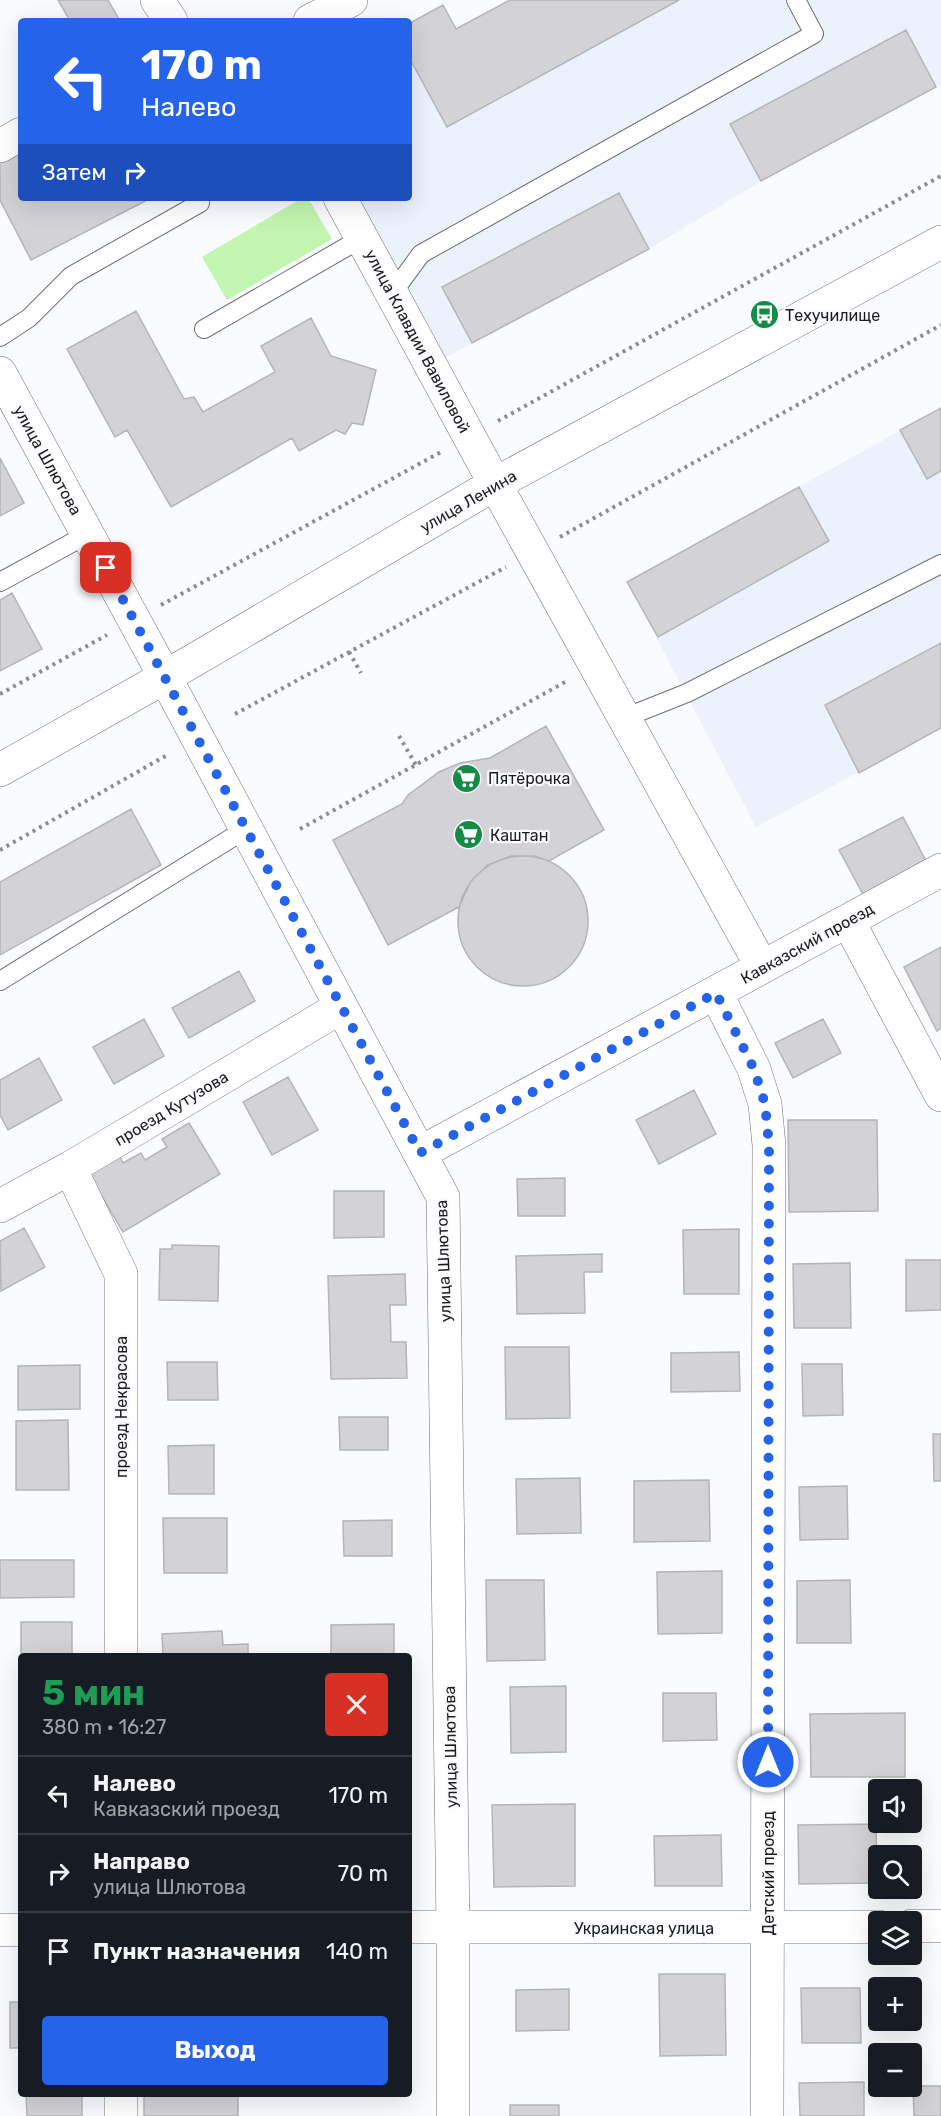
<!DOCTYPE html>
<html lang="ru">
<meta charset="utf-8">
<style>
:root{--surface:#171b24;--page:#242831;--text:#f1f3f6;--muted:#9ea1a6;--line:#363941;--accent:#2563eb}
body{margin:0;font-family:Rubik,sans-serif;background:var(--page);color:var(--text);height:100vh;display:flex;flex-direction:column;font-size:22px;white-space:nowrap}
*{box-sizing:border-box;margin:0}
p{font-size:20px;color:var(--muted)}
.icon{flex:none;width:33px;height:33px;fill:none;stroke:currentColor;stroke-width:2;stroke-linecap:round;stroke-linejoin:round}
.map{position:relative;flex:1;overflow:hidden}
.drawer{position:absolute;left:18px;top:1653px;width:394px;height:444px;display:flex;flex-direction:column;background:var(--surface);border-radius:6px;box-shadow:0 6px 24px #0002}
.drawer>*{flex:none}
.guide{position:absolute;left:18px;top:18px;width:394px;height:183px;border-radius:6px;box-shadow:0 6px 24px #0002;background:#2563eb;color:#fff;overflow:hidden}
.tools{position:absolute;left:868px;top:1779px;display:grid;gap:12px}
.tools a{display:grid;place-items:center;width:54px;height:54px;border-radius:6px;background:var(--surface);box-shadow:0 6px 24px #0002;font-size:30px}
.pin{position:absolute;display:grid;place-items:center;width:51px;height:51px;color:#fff;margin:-26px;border-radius:12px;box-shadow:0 3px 9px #0006}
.me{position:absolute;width:66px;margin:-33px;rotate:0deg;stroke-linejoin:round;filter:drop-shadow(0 0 4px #0008)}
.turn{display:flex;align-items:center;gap:21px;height:126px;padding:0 24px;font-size:27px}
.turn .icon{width:78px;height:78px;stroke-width:2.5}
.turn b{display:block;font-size:42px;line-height:51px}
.then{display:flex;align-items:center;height:57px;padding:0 24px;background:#0003;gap:12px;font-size:22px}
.round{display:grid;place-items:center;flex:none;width:63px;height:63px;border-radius:6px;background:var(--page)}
.overview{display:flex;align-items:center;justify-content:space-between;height:102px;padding:0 24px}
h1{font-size:36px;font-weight:700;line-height:45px;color:#1e9e55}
.action{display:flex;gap:12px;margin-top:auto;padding:12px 24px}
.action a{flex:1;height:69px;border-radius:6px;background:var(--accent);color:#fff;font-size:24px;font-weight:700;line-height:69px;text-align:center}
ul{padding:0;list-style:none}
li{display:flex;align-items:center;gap:18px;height:78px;padding:0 24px;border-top:2px solid var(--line)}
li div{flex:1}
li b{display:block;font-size:22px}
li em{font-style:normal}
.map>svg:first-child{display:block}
</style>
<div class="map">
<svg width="941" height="2116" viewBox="0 0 941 2116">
<rect width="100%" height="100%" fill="#f9fbfe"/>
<path fill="#edf1fc" d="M510 0H941V84L761 181 649 249 441 360 353 198H410V23L443 5 457 29Z
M941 408V728L756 827 627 582Z"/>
<path fill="#c2f5b0" d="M302 198H308L332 239 227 300 202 257Z"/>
<path fill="#d3d3d7" stroke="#b4b5b8" stroke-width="1.5" d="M58 0H108L120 21H70Z
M510 0H679L447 127 410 59V23L443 5 456 29Z
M906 30 936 87 761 181 730 124Z
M21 148V198H151L31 260 0 200V159Z
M619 193 649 249 472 343 442 287Z
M136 311 184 399 194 397 203 412 275 372 261 346 311 318 331 356 376 370 363 425 352 423 345 434 336 430 299 451 292 438 171 507 127 430 115 437 67 349Z
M941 408V471L927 479 900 430Z
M0 458 24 503 0 516Z
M799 487 829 541 658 637 627 582Z
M12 593 42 649 0 671V600Z
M941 643V728L859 773 825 705Z
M546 726 604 830 549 861 535 856H511L488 865 471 881 459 907 388 945 333 840 402 804 408 795 439 772 460 763 490 758Z
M131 809 161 865 0 955V882Z
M903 817 927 863 864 896 839 850Z
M458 921a65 65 0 1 1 130 0a65 65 0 1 1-130 0Z
M941 947V1028L937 1031 904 967Z
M239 971 255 1001 189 1038 172 1008Z
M144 1019 164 1056 114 1084 93 1047Z
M823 1019 841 1053 793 1078 775 1043Z
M39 1058 62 1100 8 1130 0 1115V1080Z
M288 1077 318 1130 272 1155 243 1102Z
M694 1090 716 1134 659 1164 636 1120Z
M788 1120H877L878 1211 789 1212Z
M189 1123 220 1174 123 1232 88 1173 119 1155 123 1163 141 1153 145 1160 167 1147 162 1139Z
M565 1178V1216H518L517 1179Z
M334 1191H384V1237L334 1238Z
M24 1228 45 1267 1 1291 0 1241Z
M739 1229V1294H684L683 1230Z
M172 1245 219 1246 218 1301 159 1300 160 1249H172Z
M602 1254V1272H584L585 1313 517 1314 516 1256Z
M906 1260H941V1310L906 1311Z
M850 1263 851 1328H794L793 1264Z
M405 1274 406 1305H390L391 1342H406L407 1378 331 1379 328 1276Z
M505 1347H569L570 1418 506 1419Z
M739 1352 740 1391 671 1392V1353Z
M167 1362H217L218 1400H168Z
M802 1364H842L843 1415 803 1416Z
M80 1365V1409L18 1410V1366Z
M339 1417H388V1450H340Z
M68 1420 69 1490H16V1421Z
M933 1434H941V1481H934Z
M214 1445V1494H169L168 1446Z
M580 1478 581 1533 517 1534 516 1479Z
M709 1480 710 1541 634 1542V1481Z
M847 1486 848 1539 800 1540 799 1487Z
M163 1518H227V1573H164Z
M392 1520V1556H344L343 1521Z
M0 1560H74V1597L0 1598Z
M722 1571V1633L658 1634 657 1572Z
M486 1580H544L545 1660 487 1661Z
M850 1580 851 1643H797V1581Z
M21 1622H72V1656H21Z
M394 1624V1656H331V1625Z
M222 1631 223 1645 248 1644V1656H163L162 1634Z
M566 1686V1752L511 1753 510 1687Z
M663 1693H716L717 1740 663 1741Z
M905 1713V1777H811L810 1714Z
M575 1804V1886L494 1887 492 1805Z
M876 1824 877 1883 799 1884 798 1825Z
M721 1835 722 1886H655L654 1836Z
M659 1974H725L726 2055 660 2056Z
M801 1988H860L861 2043H802Z
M569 1989V2030L516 2031V1990Z
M10 2002H21V2048H10Z
M864 2082V2116H800L799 2083Z
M913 2086H941V2116H914Z
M26 2094H82V2116H27Z
M144 2094H238V2116H144Z
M510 2105H559V2116H510Z"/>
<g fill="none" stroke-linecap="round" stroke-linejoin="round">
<defs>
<path id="lane" d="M390 289 399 284 421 254 814 34 796 0
M204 329 362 238
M0 337 29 318 71 276 200 203 197 198
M0 582 88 534
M624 718 687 693 941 564
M0 981 246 829"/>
<path id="street" d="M157 0 171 21
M310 21 351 0
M0 146 21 134
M340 198 495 484 762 967
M848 921 941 1095
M716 993 754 1069 765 1104 769 1145 767 2116
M420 1153 941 870
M70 1168 121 1274V1656
M0 1206 70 1168 341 1007
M410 1927H453
M0 1930H21
M121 2116V2094"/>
<path id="secondary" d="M0 373 165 677 443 1197 453 1927V2116
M0 770 165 677 495 484 941 242
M912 1926H941
M453 1927H879"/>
</defs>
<use href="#lane" stroke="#6f7073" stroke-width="20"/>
<use href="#street" stroke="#6f7073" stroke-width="34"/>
<use href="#secondary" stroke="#6f7073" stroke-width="34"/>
<path stroke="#8c8d8f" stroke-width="4" stroke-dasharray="3 4.5" stroke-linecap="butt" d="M498 421 941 176
M560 537 941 325
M161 605 441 452
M349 652 361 673
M0 694 107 635
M235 714 506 567
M399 736 416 765
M300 829 567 681
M0 850 169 754"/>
<use href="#lane" stroke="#fff" stroke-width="18"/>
<use href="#street" stroke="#fff" stroke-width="33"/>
<use href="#secondary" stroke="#fff" stroke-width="33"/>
</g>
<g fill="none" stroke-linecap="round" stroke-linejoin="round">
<path stroke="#2563eb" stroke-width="10" stroke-dasharray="0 18" d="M106 568 420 1153 716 993 754 1069 765 1104 769 1145 768 1762"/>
</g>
<defs>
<symbol id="bus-disc" viewBox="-11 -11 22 22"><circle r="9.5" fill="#158c46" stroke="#f9fbfe"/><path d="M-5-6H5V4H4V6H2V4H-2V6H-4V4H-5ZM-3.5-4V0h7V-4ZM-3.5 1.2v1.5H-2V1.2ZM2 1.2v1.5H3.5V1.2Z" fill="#fff"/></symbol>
<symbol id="supermarket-disc" viewBox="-11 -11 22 22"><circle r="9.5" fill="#158c46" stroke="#f9fbfe"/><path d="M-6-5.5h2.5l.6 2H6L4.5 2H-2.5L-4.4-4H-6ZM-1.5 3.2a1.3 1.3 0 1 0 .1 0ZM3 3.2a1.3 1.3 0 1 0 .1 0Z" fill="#fff"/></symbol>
</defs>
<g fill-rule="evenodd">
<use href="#bus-disc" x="748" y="298" width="33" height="33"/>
<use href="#supermarket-disc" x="450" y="762" width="33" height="33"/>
<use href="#supermarket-disc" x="452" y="818" width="33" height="33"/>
</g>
<g text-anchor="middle" stroke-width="4.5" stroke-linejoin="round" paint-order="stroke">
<g font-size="16" fill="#1c1c1d" stroke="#f9fbfe" text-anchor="start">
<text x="785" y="321">Техучилище</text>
<text x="488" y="784">Пятёрочка</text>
<text x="490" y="841">Каштан</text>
</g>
<g font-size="16" fill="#1c1c1d" stroke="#f9fbfe">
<text transform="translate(418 341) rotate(62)" y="6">улица Клавдии Вавиловой</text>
<text transform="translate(48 460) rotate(61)" y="6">улица Шлютова</text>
<text transform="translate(468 501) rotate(-30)" y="6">улица Ленина</text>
<text transform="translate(807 943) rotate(-29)" y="6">Кавказский проезд</text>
<text transform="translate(171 1108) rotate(-31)" y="6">проезд Кутузова</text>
<text transform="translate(443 1261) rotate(-92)" y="6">улица Шлютова</text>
<text transform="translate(121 1407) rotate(-90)" y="6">проезд Некрасова</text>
<text transform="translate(450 1747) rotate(-91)" y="6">улица Шлютова</text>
<text transform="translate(768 1873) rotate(-90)" y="6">Детский проезд</text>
<text x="644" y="1934">Украинская улица</text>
</g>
</g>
</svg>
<div class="tools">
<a><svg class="icon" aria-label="sound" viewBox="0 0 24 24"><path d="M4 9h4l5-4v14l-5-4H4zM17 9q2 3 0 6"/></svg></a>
<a><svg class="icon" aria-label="search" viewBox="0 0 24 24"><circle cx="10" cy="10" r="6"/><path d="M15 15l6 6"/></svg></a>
<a><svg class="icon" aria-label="layers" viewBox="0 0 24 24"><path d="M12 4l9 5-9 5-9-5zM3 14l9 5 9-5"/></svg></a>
<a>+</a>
<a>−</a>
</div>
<div class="pin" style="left:106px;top:568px;background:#d93025"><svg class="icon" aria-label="arrive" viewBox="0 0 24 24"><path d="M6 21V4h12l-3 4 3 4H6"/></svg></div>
<svg class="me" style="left:768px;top:1762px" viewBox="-20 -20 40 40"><circle r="17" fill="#2563eb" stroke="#fff" stroke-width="3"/><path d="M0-11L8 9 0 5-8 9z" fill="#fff"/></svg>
<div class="guide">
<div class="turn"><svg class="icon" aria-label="left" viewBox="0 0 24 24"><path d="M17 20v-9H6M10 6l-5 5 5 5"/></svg><div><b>170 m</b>Налево</div></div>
<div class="then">Затем<svg class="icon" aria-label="right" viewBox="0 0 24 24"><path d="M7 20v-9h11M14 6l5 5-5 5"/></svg></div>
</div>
<section class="drawer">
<div class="overview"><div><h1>5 мин</h1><p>380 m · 16:27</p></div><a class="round" style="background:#d93025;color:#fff"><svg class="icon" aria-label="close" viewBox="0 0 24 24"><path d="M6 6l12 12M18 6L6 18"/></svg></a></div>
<ul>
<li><svg class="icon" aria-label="left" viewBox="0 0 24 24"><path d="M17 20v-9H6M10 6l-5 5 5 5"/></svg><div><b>Налево</b><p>Кавказский проезд</p></div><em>170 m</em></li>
<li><svg class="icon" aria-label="right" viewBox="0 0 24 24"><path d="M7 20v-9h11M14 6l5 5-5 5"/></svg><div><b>Направо</b><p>улица Шлютова</p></div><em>70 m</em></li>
<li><svg class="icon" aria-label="arrive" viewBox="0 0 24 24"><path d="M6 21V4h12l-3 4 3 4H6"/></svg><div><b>Пункт назначения</b></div><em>140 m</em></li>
</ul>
<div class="action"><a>Выход</a></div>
</section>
</div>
